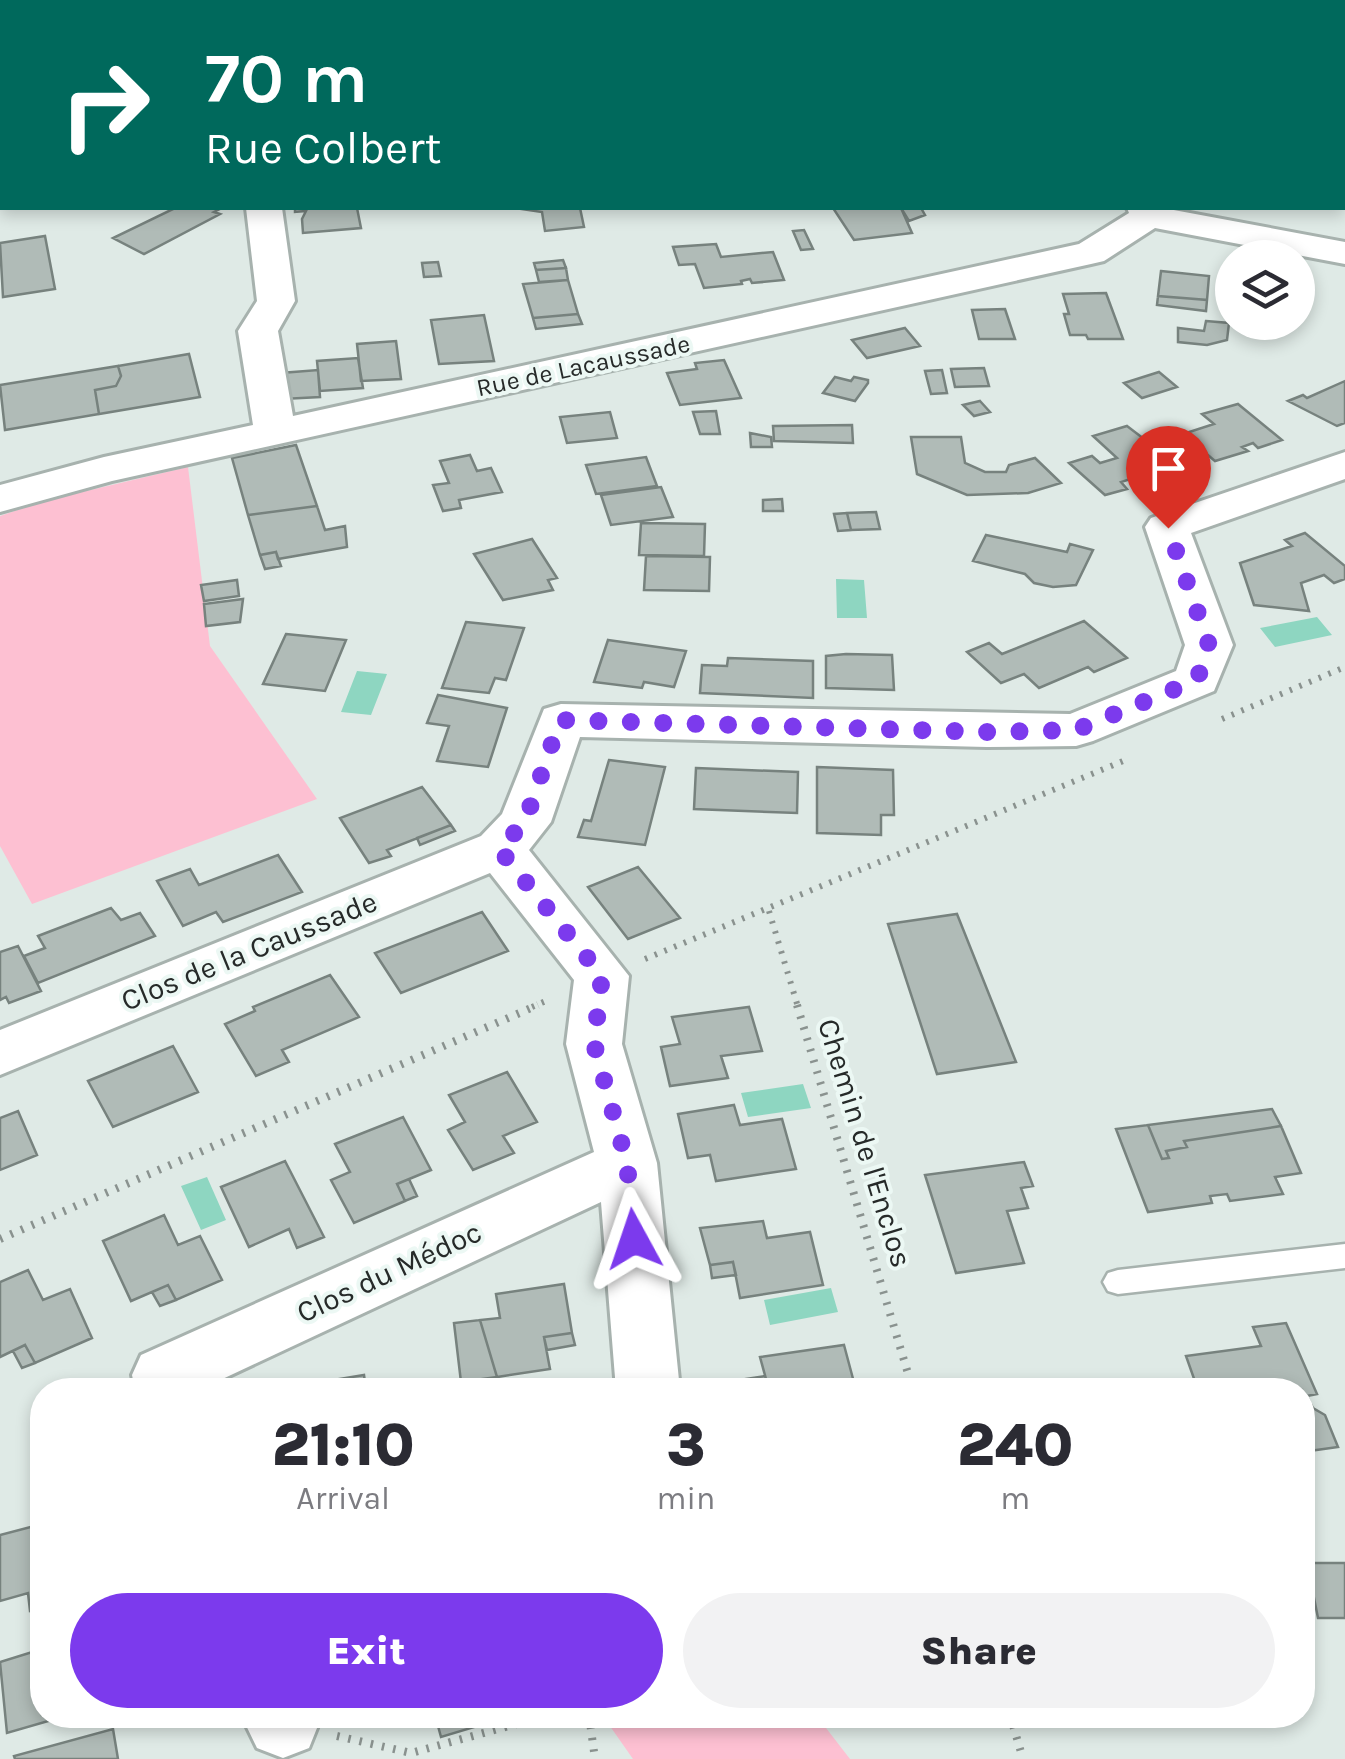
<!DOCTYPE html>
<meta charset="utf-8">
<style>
:root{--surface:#fff;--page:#f2f2f3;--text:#2b2b33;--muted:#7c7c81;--accent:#7c3aed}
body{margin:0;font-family:Karla,sans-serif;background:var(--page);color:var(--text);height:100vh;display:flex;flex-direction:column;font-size:38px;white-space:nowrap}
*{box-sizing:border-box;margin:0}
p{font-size:32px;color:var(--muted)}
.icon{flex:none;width:55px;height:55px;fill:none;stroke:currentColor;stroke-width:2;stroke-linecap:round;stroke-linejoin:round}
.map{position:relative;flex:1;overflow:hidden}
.side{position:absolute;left:30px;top:1378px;width:1285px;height:350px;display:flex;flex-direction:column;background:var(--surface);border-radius:40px;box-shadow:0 5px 15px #0003}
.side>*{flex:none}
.guide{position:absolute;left:0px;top:0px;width:1345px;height:210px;box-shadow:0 5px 15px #0003;background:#00695c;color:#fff;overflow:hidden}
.fabs{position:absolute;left:1215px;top:240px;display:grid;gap:20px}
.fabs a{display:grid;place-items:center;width:100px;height:100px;border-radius:50%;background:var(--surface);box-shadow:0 5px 15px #0003;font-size:50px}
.pin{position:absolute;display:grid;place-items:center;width:85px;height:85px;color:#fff;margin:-102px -42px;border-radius:50% 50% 50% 0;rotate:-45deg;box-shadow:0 0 10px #0007}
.pin .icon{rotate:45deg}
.me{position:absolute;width:110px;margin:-55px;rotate:355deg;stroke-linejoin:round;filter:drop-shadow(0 0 8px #0008)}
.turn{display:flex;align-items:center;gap:35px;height:210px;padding:0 40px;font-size:45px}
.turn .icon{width:130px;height:130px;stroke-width:2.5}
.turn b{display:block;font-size:70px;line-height:85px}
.eta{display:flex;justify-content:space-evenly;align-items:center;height:170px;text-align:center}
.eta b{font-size:60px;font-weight:800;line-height:70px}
.action{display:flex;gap:20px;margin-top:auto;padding:20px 40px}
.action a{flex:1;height:115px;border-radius:60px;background:var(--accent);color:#fff;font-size:40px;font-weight:800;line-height:115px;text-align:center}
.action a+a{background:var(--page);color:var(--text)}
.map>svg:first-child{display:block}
</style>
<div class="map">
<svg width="1345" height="1759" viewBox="0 0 1345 1759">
<rect width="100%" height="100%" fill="#dfeae6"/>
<path fill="#fdc0d2" d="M188 467 210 646 317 799 32 904 0 846V516L44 501Z
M611 1715H816L850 1759H633L605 1719Z"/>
<path fill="#8ed6c1" d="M836 579 864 580 867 618H837Z
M1317 617 1332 635 1275 647 1260 628Z
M357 671 387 674 371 715 341 712Z
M803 1084 811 1108 748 1117 741 1093Z
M207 1177 226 1220 201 1230 181 1186Z
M831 1288 838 1312 770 1325 764 1300Z"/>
<path fill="#b0bbb7" stroke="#77827e" stroke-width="2.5" d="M175 208H222L214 212 220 214 144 254 113 238Z
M295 208H357L361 228 303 233 302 219 306 211 295 212Z
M515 208H580L584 227 545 231 542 212Z
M833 208H901L912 233 854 240Z
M901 208H921L925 215 909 221Z
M804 230 813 249 801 250 793 231Z
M45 236 55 289 3 297 0 243Z
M716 244 721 257 773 252 784 280 752 283 750 279 741 281 742 284 704 288 695 264 679 265 673 247Z
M563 260 566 268 536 270 534 263Z
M438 262 441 276 424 277 422 263Z
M566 268 568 280 539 282 536 270Z
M1161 271 1209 276 1207 300 1158 296Z
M568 280 578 314 533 318 523 284Z
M1106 293 1123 339H1088L1086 335H1070L1064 314H1069L1063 294Z
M1158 296 1207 300 1206 311 1157 305Z
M1005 309 1015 339H979L972 310Z
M578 314 582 324 536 329 533 318Z
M484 315 494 361 439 364 431 320Z
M1206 321 1229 323 1227 340 1207 345 1178 342V328L1204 331Z
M905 328 920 346 867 358 852 340Z
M396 341 401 379 361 381 357 344Z
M189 354 200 397 99 414 95 390 116 386 121 376 118 366Z
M358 358 363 388 320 391 317 361Z
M724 360 741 398 680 405 667 373 697 369 695 363Z
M118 366 121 376 116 386 95 390 99 414 5 430 0 385Z
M984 368 989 386 955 387 951 369Z
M318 370 320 397 283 399 281 373Z
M942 370 947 393 931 394 925 371Z
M1159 372 1177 387 1142 398 1124 383Z
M835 377 851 381 854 377 868 380V383L855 401 823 393Z
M1345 381V423L1337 426 1288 401 1303 395 1307 398Z
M980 401 990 412 974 416 963 405Z
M1238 404 1282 440 1258 448 1253 443 1242 447 1248 451 1215 461 1183 434 1214 424 1202 414Z
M716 411 720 434H700L693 412Z
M610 412 617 438 567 443 560 417Z
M852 425 853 443 774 441 773 426Z
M1127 426 1169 458 1167 467 1121 482 1127 489 1105 495 1069 463 1092 456 1100 463 1117 458 1093 436Z
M750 433 771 437 772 447H751Z
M911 437H961L965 463 985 472H1006L1009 465 1035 458 1061 483 1028 493 967 495 917 474Z
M296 445 317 506 248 515 232 458Z
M470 455 477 471 491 468 502 492 459 500 461 508 443 511 433 485 449 483 440 461Z
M646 457 657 486 596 494 586 465Z
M661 487 673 517 611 525 601 495Z
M782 499 783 511H763V500Z
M317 506 325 530 345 526 347 547 278 559 276 552 260 555 248 515Z
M876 512 880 529 851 530 847 513Z
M847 513 851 530 838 531 834 514Z
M641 523 705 524 704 556 639 555Z
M1305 533 1345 566V579L1334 583 1324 575 1301 583 1309 611 1254 605 1240 563 1292 546 1285 540Z
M986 535 1067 552 1070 544 1093 550 1076 585 1053 587 1034 583 1025 574 973 561Z
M532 539 557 578 548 580 553 590 503 600 474 554Z
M276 552 281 566 265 569 260 555Z
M646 556 710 557 709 591 644 590Z
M237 580 239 596 204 601 201 585Z
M243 599 240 622 206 626 204 604Z
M1084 621 1127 658 1094 672 1088 667 1039 688 1024 674 1001 683 967 652 989 643 1002 654Z
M466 622 524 628 506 680 495 678 489 693 442 688Z
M286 634 346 640 325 691 263 684Z
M608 640 686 651 674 687 644 682 642 688 594 682Z
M846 654 892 655 894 690 826 688V656Z
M728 658 813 661V698L700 693 702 665 727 666Z
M438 695 507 708 488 767 437 761 449 726 427 723Z
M609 760 665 767 645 845 578 837 584 820 591 821Z
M817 767 893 770 894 815H881V835L817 833Z
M696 768 798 772 797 813 694 809Z
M422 787 451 825 387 850 391 856 369 863 340 818Z
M451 825 455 831 420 845 417 838Z
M278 855 302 892 223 922 216 912 183 926 157 881 190 869 199 885Z
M638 867 680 918 628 939 588 887Z
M111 908 121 920 140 913 155 936 38 983 24 956 45 948 38 936Z
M482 912 508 951 401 993 375 953Z
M957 914 1016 1062 937 1074 888 924Z
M18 946 41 991 9 1003 6 997 0 1000V952Z
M330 975 359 1017 282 1050 289 1062 256 1076 225 1024 255 1011 253 1007Z
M749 1007 762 1051 721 1056 728 1078 670 1086 661 1047 680 1044 672 1017Z
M173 1046 198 1092 113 1127 88 1081Z
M507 1072 537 1122 503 1136 514 1153 473 1170 448 1130 465 1122 449 1095Z
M734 1105 740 1125 782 1119 796 1169 716 1181 710 1155 688 1158 678 1114Z
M1272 1109 1281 1126 1184 1141 1187 1147 1166 1151 1169 1158 1162 1159 1148 1125Z
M18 1111 37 1155 0 1170V1118Z
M403 1117 431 1170 397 1184 405 1201 354 1223 331 1180 350 1172 335 1144Z
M1148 1125 1162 1159 1169 1158 1166 1151 1187 1147 1184 1141 1281 1126 1301 1173 1275 1177 1283 1194 1230 1201 1227 1194 1210 1196 1212 1203 1148 1212 1116 1129Z
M285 1161 324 1237 297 1248 289 1229 249 1247 221 1187Z
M1024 1162 1033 1186 1021 1188 1028 1208 1007 1211 1024 1263 956 1273 925 1175Z
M409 1179 417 1196 405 1201 397 1184Z
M164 1215 178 1245 200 1236 222 1280 176 1300 168 1285 131 1301 103 1241Z
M763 1221 767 1238 810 1232 823 1285 740 1298 733 1262 710 1265 700 1228Z
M733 1262 736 1275 712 1278 710 1265Z
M28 1270 43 1300 70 1289 92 1338 35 1363 25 1345 0 1357V1282Z
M564 1284 572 1333 544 1337 550 1369 497 1377 480 1320 500 1318 496 1294Z
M168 1285 176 1300 160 1306 152 1292Z
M480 1320 497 1377 461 1382 454 1323Z
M1286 1323 1317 1394 1307 1396 1313 1408 1325 1415 1338 1447 1302 1452V1390H1198L1186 1356 1261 1346 1253 1327Z
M572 1333 575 1345 547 1350 544 1337Z
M25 1345 35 1363 22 1368 13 1351Z
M844 1345 856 1390H769L760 1357Z
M364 1375 366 1390H303V1385Z
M765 1376 769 1390H741L739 1380Z
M1112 1380 1116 1390H1057Z
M42 1524V1608L30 1611 28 1593 0 1601V1535Z
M1307 1563H1345V1618H1318Z
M42 1649V1715H69L7 1733 0 1662Z
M435 1715H511V1716L441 1737Z
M113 1729 118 1759H15L14 1756Z"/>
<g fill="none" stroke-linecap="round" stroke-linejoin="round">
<defs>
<path id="lane" d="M1345 1244V1268L1118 1294 1108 1291 1103 1282 1108 1273 1118 1270Z"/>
<path id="street" d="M341 0H373V2H341Z
M997 0H1029L1030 2H998Z
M1342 3H1345V23H1342Z
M0 122 2 123V144H0Z
M246 208H282L295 301 278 331 293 416 1079 244 1129 213 1127 208H1163L1345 242V264L1155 228 1104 261 1091 264 112 481 0 512V485L104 457 253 425 238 331 257 301Z
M1345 452V479L1191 533 1233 645 1214 691 1093 741 1076 746 987 747 580 737 551 822 529 850 629 976 622 1044 657 1163 680 1390H616L601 1202 199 1390H135L132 1375 141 1355 594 1152 566 1044 574 980 490 873 0 1075V1030L481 836 502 814 544 709 561 704 1070 714 1176 671 1185 645 1145 527 1151 518Z
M241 1715H316L319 1723 309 1748 283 1758 257 1748Z"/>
</defs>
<use href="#lane" stroke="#a7b2ae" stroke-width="5"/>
<use href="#street" stroke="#a7b2ae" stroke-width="6"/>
<path stroke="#8a928f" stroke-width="6" stroke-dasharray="2.5 8" stroke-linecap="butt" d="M1222 719 1345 667
M769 911 798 1007
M645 959 1123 761
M532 1007 546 1001"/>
<path stroke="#8a928f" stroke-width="8" stroke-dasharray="2.5 9" stroke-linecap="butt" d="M797 1005 913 1390
M0 1239 538 1005
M589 1715 595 1759
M1010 1715 1023 1759
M337 1736 411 1753 549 1715"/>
<use href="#lane" fill="#fff" fill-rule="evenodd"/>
<use href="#street" fill="#fff" fill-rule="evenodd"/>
</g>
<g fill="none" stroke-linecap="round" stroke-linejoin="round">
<path stroke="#7c3aed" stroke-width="18" stroke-dasharray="0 32.4" d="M634 1239 627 1163 594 1044 602 976 499 849 525 822 560 720 987 732 1076 730 1197 680 1209 645 1168 528"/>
</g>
<g text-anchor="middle" stroke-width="8" stroke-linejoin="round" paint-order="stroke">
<g font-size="25" fill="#262a29" stroke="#ecf8f4">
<text transform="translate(583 365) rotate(-12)" y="9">Rue de Lacaussade</text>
</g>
<g font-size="30" fill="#262a29" stroke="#ecf8f4">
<text transform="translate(249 951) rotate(-22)" y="10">Clos de la Caussade</text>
<text transform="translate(865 1143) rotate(73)" y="10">Chemin de l'Enclos</text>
<text transform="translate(389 1272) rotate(-25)" y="10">Clos du Médoc</text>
</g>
</g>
</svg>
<div class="fabs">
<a><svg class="icon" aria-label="layers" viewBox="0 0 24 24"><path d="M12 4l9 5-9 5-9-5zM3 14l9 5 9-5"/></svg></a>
</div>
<div class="pin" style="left:1168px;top:528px;background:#d93025"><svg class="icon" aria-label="arrive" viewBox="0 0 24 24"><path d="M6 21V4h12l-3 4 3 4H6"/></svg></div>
<svg class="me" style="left:634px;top:1239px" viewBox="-20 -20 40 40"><path d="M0-17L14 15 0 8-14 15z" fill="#7c3aed" stroke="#fff" stroke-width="4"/></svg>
<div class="guide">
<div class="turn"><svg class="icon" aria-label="right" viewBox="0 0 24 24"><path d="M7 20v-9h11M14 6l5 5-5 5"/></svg><div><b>70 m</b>Rue Colbert</div></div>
</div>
<section class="side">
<div class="eta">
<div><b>21:10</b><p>Arrival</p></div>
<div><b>3</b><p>min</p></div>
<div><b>240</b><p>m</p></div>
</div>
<div class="action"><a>Exit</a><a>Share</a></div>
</section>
</div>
